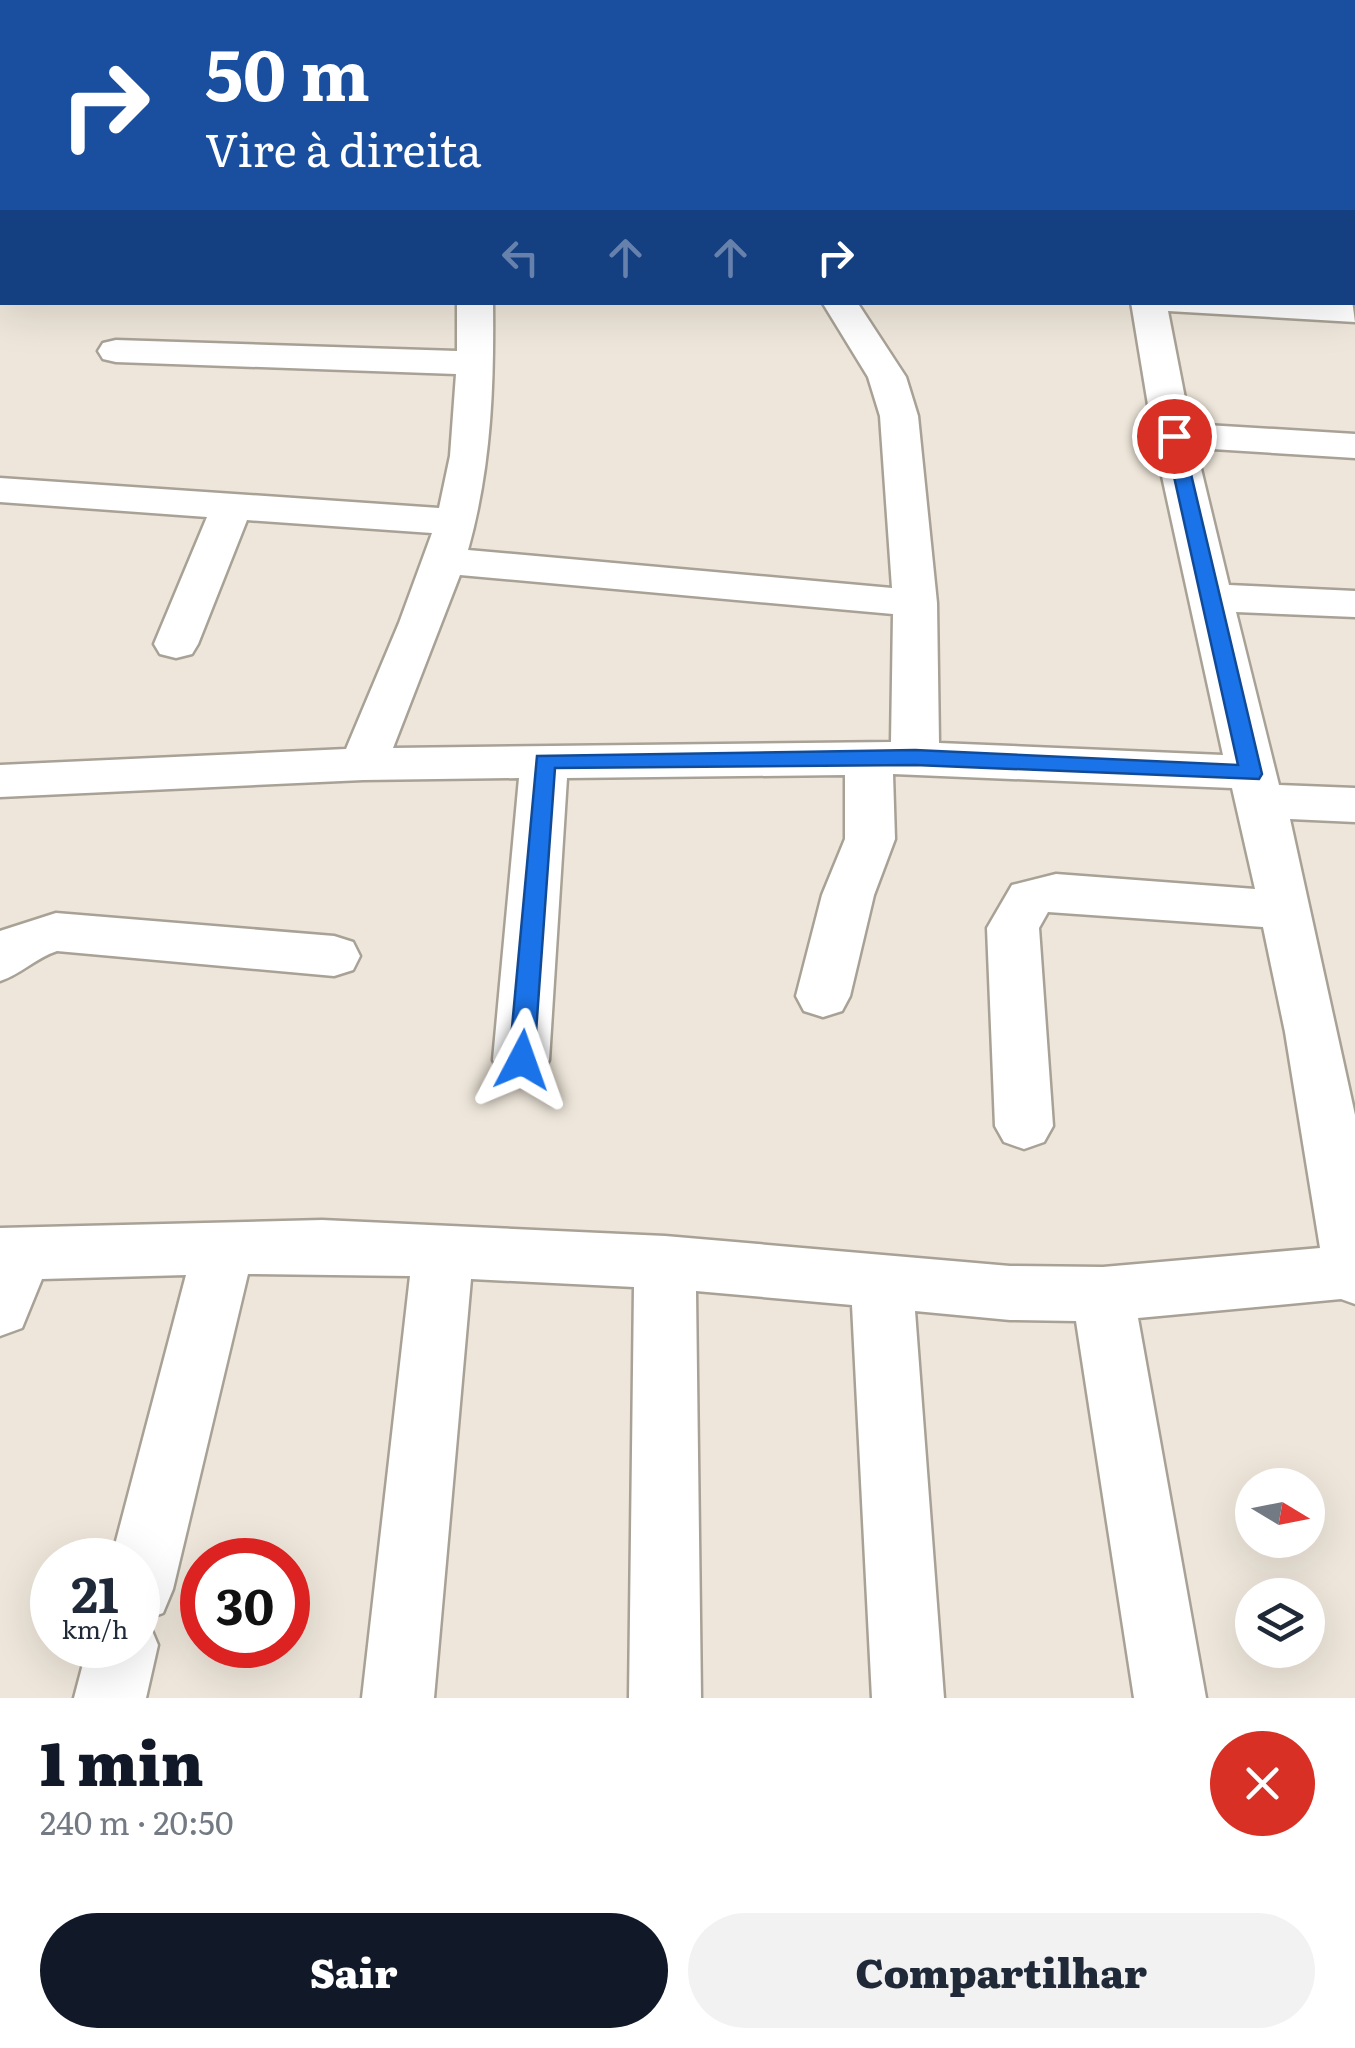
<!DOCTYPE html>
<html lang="pt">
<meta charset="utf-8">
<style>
:root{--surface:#fff;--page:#f2f2f3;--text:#1f2937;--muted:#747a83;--accent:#111827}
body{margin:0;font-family:Literata,serif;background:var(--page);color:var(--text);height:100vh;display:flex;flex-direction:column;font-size:38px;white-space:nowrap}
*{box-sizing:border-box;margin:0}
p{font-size:32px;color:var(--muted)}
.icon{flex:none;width:55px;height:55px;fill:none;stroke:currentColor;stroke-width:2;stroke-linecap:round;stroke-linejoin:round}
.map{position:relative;height:1698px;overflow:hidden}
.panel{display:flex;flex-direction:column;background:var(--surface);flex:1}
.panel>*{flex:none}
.guide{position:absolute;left:0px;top:0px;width:1355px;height:305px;box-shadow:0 10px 40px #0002;background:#1a4fa0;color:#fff;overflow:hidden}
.needle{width:65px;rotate:100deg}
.tools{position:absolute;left:1235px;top:1468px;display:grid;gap:20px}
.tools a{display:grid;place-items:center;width:90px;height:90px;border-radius:50%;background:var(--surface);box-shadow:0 10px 40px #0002;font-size:50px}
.speed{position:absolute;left:30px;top:1538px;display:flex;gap:20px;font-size:50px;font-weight:700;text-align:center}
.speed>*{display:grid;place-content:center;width:130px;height:130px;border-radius:50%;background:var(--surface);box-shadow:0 10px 40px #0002;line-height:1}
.speed small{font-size:25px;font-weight:400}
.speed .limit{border:15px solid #d22;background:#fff;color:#111}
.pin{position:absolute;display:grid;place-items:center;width:85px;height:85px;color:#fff;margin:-42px;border:5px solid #fff;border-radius:50%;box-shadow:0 2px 10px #0007}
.me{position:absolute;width:110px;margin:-55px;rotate:4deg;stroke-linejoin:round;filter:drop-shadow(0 0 8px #0008)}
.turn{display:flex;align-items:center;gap:35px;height:210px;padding:0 40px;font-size:45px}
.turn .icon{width:130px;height:130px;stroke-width:2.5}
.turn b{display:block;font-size:70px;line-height:85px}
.lanes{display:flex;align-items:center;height:95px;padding:0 40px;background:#0003;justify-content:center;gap:50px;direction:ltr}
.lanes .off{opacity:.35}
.round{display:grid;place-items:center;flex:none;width:105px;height:105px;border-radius:52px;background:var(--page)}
.summary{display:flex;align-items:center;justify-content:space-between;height:170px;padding:0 40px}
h1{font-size:60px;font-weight:800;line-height:75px;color:var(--accent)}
.primary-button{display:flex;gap:20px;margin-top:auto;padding:20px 40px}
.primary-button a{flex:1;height:115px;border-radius:60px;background:var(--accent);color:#fff;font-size:40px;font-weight:800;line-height:115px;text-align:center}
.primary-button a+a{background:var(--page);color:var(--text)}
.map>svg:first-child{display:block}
</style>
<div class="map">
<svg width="1355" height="1698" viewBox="0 0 1355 1698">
<rect width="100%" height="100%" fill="#eee6da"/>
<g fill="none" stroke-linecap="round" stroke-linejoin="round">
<defs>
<path id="minor" d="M697 0H725V2H698Z
M0 266H2V286H0Z
M1352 300 1355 322 1168 311 1190 424 1355 434V458L1196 448 1229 585 1355 591V617L1236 612 1279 785 1355 788V822L1290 819 1355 1115V1304L1341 1299 1138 1318 1206 1698H1134L1076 1321 1010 1320 915 1311 944 1698H872L852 1305 696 1291 701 1698H629L634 1287 471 1279 434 1698H362L410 1276 248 1274 173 1589 163 1613 147 1619 158 1645 146 1698H74L88 1645H138V1560H111L186 1275 42 1279 22 1328 0 1336V1228L322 1220 665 1236 1010 1266 1103 1267 1320 1248 1285 1032 1263 927 1048 912 1039 928 1053 1126 1044 1142 1024 1149 1004 1142 995 1126 987 928 1012 885 1056 874 1255 889 1232 788 893 774 895 839 874 895 850 996 842 1011 823 1017 804 1011 796 996 822 895 845 839V775L567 778 549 1060 541 1075 521 1082 501 1075 493 1060 519 778 363 780 0 797V765L346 749 399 623 432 533 247 520 198 644 192 654 176 658 160 654 154 644 207 517 0 502V478L439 508 450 456 456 374 116 362 103 359 98 351 103 343 116 340 457 351V302H493C494 388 491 468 468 550L892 588 880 416 868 377 822 302H857L906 377 918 416 937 603 939 743 1223 755 1153 435 1131 302ZM460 575 893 614 891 742 393 748Z
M56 913 334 936 353 942 360 956 353 970 334 976 57 951C35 958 22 974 0 981V931Z"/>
<path id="tertiary" d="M0 131H2V151H0Z
M1352 175H1355V197H1352Z"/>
</defs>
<use href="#minor" stroke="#a8a195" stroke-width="5"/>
<use href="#tertiary" stroke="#a8a195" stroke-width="5"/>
<use href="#minor" fill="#fff" fill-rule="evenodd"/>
<use href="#tertiary" fill="#fff" fill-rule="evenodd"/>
</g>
<path fill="#1a73e8" stroke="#114b97" stroke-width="2.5" d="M1174 430 1182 436 1262 774 1259 779 915 765 555 768 534 1060 530 1068H513L509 1060 537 756 915 750 1238 765 1165 436Z"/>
</svg>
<div class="tools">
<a><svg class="needle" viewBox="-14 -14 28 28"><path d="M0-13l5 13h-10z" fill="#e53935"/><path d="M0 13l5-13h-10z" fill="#747a83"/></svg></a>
<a><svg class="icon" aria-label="layers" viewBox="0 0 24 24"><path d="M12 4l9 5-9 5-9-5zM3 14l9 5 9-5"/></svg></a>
</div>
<div class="speed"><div>21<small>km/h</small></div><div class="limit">30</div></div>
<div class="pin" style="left:1174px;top:436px;background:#d93025"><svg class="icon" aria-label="arrive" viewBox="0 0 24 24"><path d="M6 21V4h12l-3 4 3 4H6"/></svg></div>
<svg class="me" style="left:522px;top:1060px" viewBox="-20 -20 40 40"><path d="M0-17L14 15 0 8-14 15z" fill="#1a73e8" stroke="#fff" stroke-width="4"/></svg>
<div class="guide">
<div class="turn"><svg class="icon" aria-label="right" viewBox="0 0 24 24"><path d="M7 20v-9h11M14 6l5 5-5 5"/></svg><div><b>50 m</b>Vire à direita</div></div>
<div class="lanes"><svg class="icon off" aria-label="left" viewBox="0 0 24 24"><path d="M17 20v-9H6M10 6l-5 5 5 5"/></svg><svg class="icon off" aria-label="ahead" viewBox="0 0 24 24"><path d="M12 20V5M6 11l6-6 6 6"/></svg><svg class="icon off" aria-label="ahead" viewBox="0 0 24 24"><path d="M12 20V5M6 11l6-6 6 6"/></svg><svg class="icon" aria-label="right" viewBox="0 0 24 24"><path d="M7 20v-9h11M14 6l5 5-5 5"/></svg></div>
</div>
</div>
<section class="panel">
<div class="summary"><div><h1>1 min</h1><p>240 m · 20:50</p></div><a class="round" style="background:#d93025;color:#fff"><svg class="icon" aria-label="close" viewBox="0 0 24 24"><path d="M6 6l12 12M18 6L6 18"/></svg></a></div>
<div class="primary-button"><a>Sair</a><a>Compartilhar</a></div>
</section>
